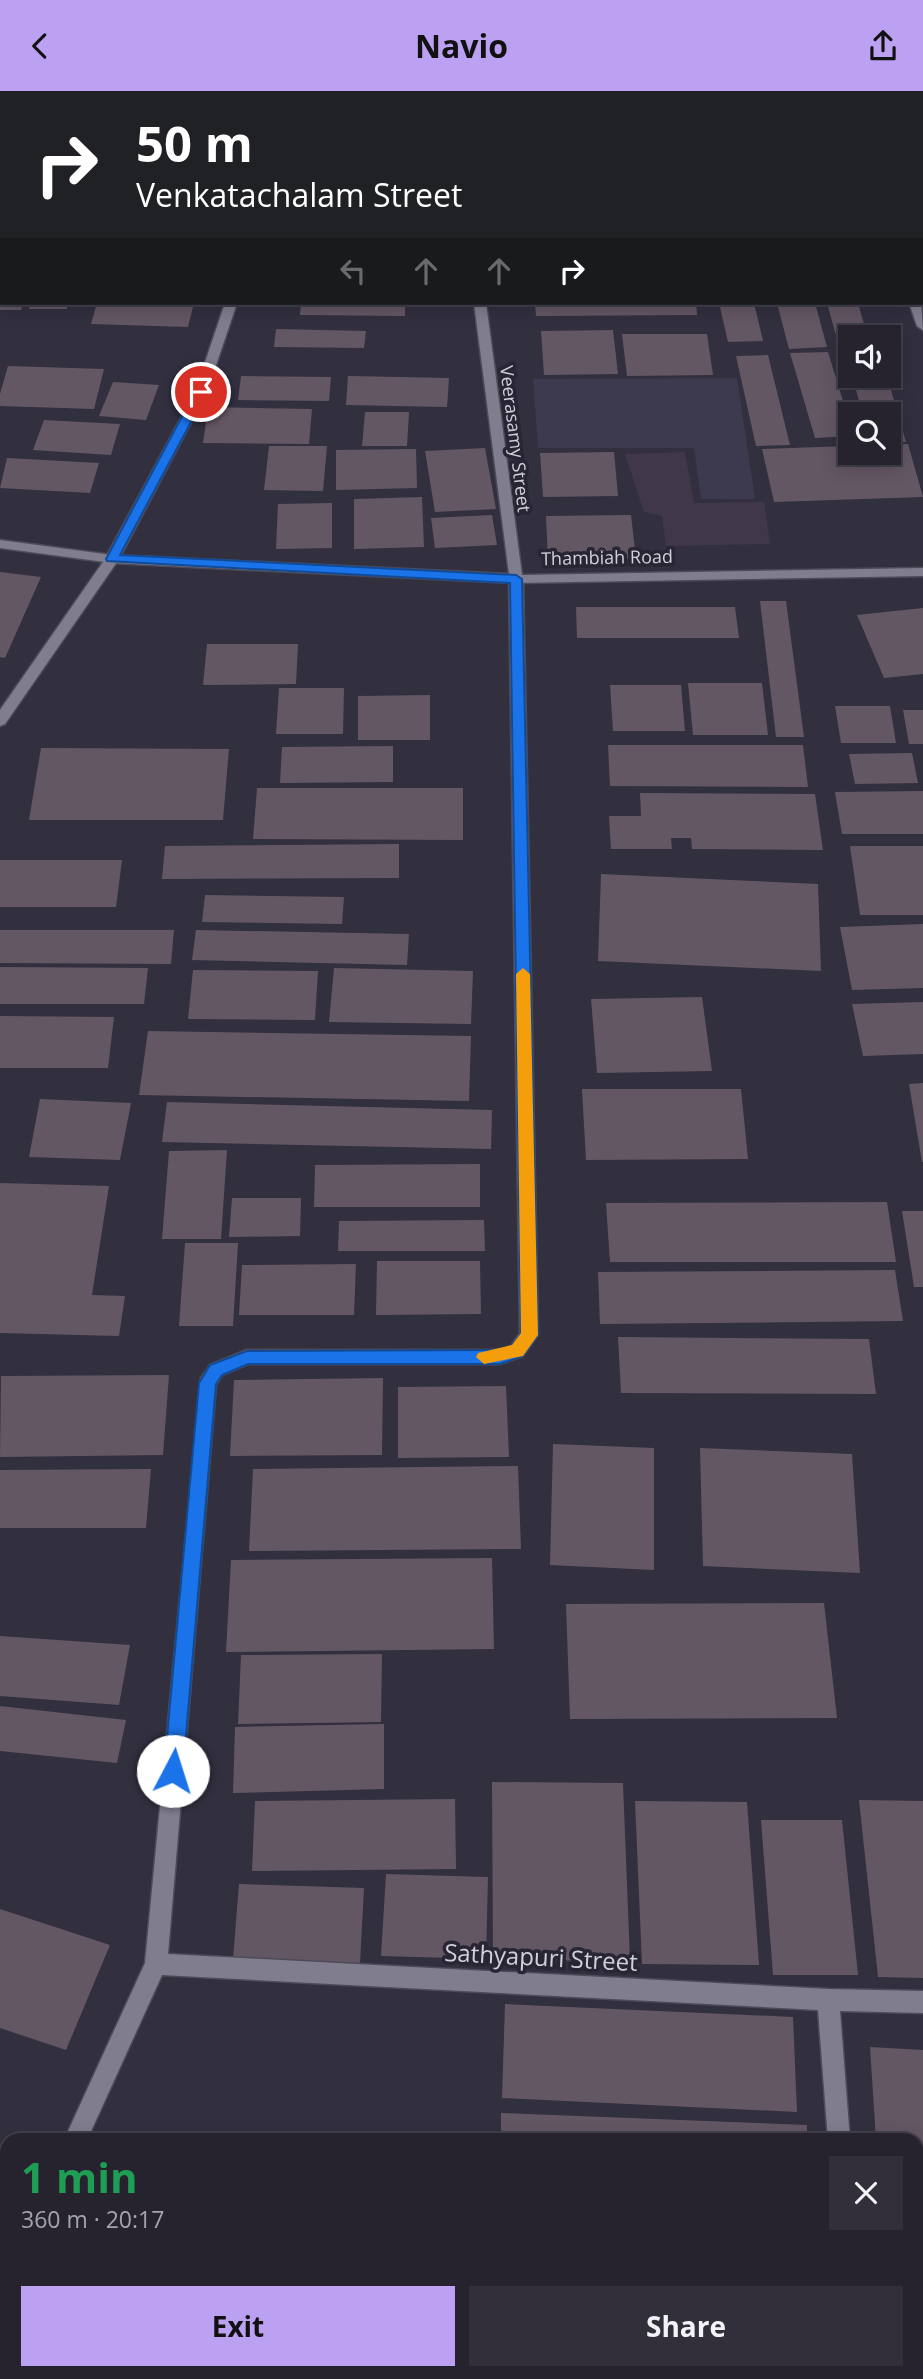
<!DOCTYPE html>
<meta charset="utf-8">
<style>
:root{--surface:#26232f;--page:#322f3b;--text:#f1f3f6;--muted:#a4a4aa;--line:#42404b;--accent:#bca0f2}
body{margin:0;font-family:"Open Sans",sans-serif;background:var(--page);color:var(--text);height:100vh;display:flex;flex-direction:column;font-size:26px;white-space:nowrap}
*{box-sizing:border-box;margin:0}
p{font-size:23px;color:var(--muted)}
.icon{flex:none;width:38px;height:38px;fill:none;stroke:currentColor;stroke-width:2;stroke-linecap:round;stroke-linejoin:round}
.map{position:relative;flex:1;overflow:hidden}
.sheet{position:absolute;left:0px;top:2042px;width:924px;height:247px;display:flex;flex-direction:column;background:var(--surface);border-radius:21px 21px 0 0;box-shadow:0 4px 18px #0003,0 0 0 2px var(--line)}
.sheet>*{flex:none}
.guide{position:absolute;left:0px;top:0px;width:924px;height:214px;box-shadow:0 4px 18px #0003,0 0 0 2px var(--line);background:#202124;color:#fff;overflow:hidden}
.controls{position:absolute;left:838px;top:234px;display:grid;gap:14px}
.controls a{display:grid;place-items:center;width:63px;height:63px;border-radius:0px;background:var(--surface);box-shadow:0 4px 18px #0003,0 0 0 2px var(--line);font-size:35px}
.pin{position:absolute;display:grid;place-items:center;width:60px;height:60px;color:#fff;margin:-30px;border:4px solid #fff;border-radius:50%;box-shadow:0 2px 7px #0007}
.me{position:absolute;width:77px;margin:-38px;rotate:5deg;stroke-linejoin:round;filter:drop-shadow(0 0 5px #0008)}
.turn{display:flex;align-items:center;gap:24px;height:147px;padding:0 21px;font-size:32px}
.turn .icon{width:91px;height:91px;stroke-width:2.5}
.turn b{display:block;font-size:49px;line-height:60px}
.lanes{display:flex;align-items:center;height:66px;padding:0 21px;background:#0003;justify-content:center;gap:35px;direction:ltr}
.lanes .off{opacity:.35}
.round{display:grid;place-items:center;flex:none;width:74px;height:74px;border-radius:0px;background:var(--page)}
.headline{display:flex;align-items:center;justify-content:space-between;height:119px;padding:0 21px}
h1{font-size:42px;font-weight:700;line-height:52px;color:#1e9e55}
.button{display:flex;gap:14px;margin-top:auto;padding:14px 21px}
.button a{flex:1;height:80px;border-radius:0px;background:var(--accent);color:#111;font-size:28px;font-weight:700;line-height:80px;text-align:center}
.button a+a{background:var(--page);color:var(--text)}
header{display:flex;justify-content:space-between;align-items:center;height:91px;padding:0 21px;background:var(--accent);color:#111;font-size:32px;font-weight:700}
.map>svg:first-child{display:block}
</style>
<header><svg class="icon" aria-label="back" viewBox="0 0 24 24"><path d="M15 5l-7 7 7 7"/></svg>Navio<svg class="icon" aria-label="share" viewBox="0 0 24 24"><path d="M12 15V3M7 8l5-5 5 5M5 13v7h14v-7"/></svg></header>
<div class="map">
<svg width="923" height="2288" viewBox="0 0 923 2288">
<rect width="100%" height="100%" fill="#322f3f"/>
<path fill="#3d3a4f" d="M737 287 755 408H701L694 357H538L533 288Z"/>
<path fill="#403849" d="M685 361 694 412 764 411 770 453 666 455 662 425 644 421 625 363Z"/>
<path fill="#645764" d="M0 212H23L21 219H0Z
M30 212H68L67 218H29Z
M97 212H194L188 236 91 233Z
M301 212H405V225L300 224Z
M535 212H696L697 224 536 225Z
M719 212H754L763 250 728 251Z
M777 212H815L827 256 789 258Z
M827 212H858L868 247 837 248Z
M276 238 366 240 364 257 274 256Z
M613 239 618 283 544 284 541 240Z
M622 243H707L713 284 627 285Z
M828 261 850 333V345L815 347 790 262Z
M768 264 790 354 756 355 736 265Z
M8 275 104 278 94 318 0 315V303Z
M241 285 331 286 329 310 238 309Z
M348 285 449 287 447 316 346 314Z
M852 285H887L906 351H889V324H863Z
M113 291 159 294 146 329 99 325Z
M208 316 312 318 309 353 203 352Z
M365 321H409L407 355H362Z
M44 329 120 333 111 364 33 359Z
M908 353 923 406 774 411 762 358 850 355V362H889V354Z
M269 355H327L323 400 264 399Z
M485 357 496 418 435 421 425 360Z
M416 358 417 397 336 399V359Z
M614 361 618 405 543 406 540 362Z
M7 367 99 372 90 402 0 397Z
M422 406 424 456 354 458V408Z
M332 412V457L276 458 278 413Z
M492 424 497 454 435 457 431 427Z
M631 424 636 468H548L546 425Z
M0 481 41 486 5 567 0 566Z
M760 510H786L804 646H776Z
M576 516H735L739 547H577Z
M923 517V583L884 587 857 524Z
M207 553H298L296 593 203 594Z
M688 592H762L768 644H693Z
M610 594H681L685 640H613Z
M279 597H344L343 643H276Z
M430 604V649H358V605Z
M835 615H890L896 652H841Z
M903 619H923V653H909Z
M608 654H803L808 696 610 695Z
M393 655V691L280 692 282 656Z
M41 657 229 658 223 729H29Z
M912 662 918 692 855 693 849 663Z
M257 697H463V749L253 748Z
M923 700V743H842L835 701Z
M640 702 815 703 823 759 692 758 691 747H671L672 758H611L609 725H641Z
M399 753V787L162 788 165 755Z
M850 755H923V824H860Z
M0 769H122L116 816H0Z
M601 783 818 793 821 880 598 870Z
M205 804 344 806 342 833 202 831Z
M923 833V897L852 899 840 836Z
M0 839H174L171 873 0 872Z
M196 839 409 843 407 874 192 869Z
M0 876 148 877 144 913H0Z
M334 877 473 880 471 933 329 931Z
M193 879 318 880 315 929 188 928Z
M702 906 712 980 597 982 591 908Z
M923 911V963L863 965 852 913Z
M0 925 114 926 108 977H0Z
M148 940 471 945 469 1010 139 1004Z
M923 992V1071H922L909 993Z
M582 998H741L748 1068 586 1069Z
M40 1008 131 1012 120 1069 29 1066Z
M167 1011 492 1019 491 1058 162 1051Z
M227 1059 221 1148H162L169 1060Z
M480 1073V1116H314L315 1074Z
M0 1092 109 1095 92 1204 125 1205 119 1245 0 1242Z
M232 1107H301L300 1145 229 1146Z
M887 1111 896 1171H610L606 1112Z
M902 1120H923V1196H914Z
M484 1129 485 1160H338L339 1130Z
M185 1152H238L233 1235H179Z
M377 1170H480L481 1223 376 1224Z
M356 1173 354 1224H239L242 1174Z
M895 1179 903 1230 600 1233 598 1181Z
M618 1246 869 1248 876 1303 621 1302Z
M169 1284 163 1364 0 1366 1 1285Z
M383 1287 382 1364 230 1365 234 1289Z
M506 1295 509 1366 398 1367V1296Z
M553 1353 654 1357V1479L550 1474Z
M700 1357 852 1363 860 1482 703 1475Z
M518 1375 521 1458 249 1460 253 1378Z
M151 1378 146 1437H0V1379Z
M492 1467 494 1558 226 1561 231 1469Z
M824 1512 837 1627 570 1628 566 1513Z
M0 1545 130 1554 119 1614 0 1605Z
M382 1563 381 1631 238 1633 241 1564Z
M0 1615 126 1629 117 1672 0 1660Z
M384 1633V1698L233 1702 235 1636Z
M492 1691 623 1692 630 1870 493 1869Z
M455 1708 456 1778 252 1780 255 1710Z
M859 1709 923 1710V1887L878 1886Z
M635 1710 747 1711 759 1874 642 1873Z
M761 1729H842L858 1884H773Z
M386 1783 488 1786 486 1868 381 1865Z
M239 1793 364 1797 360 1872 233 1868Z
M0 1818 110 1854 66 1959 0 1937Z
M505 1913 793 1926 797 2021 502 2007Z
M870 1956 923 1959V2075H917V2049H876Z
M501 2022 807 2034V2049H501Z
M7 2268V2282H67L76 2288H0V2279Z
M108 2282H184L180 2288H117Z
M223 2282H269L280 2288H220Z
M481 2282H824V2288H480Z"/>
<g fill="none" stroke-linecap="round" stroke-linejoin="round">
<defs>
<path id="minor" d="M265 0H275V2H265Z
M0 162H2V170H0Z
M225 212H237L207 301 119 468 5 633 0 635V619L105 468 195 301Z
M516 484 523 488 538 1244 523 1265 500 1273H248L222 1284 216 1294 168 1863 828 1898 923 1900V1922L840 1920 850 2049H828L818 1919 162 1884 87 2049H64L145 1872 201 1287 210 1274 247 1259H500L511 1255 520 1242 509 488Z
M7 2180V2213L0 2216V2183Z
M845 2282H869L870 2288H846Z"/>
<path id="tertiary" d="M485 0H495V2H485Z
M474 212H486L522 484 923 477V485L516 492 112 472 0 457V449L112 464 509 483Z"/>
<path id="secondary" d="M835 0H845L846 2H835Z
M909 212H921L923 239 917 235Z"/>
</defs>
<use href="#minor" stroke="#4d4b58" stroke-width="3"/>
<use href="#tertiary" stroke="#4d4b58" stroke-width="3"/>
<use href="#secondary" stroke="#4d4b58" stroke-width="3"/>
<use href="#minor" fill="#807d8f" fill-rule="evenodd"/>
<use href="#tertiary" fill="#807d8f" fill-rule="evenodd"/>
<use href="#secondary" fill="#807d8f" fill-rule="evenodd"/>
</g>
<path fill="#1a73e8" stroke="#114b97" stroke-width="2" d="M201 298 207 301 120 464 516 484 522 488 538 1244 523 1265 500 1273H248L222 1284 216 1293 183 1680 180 1686 173 1688 167 1686 164 1680 199 1292 210 1274 247 1260 500 1259 512 1255 521 1242 510 492 107 470 106 468 195 301Z"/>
<path fill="#f59e0b" d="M523 877 530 883 538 1244 523 1265 484 1273 476 1266 478 1262 512 1254 521 1242 516 883Z"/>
<g text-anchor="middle" stroke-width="7" stroke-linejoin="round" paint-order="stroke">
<g font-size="18" fill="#d1d0da" stroke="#282534">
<text transform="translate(515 348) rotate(83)" y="6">Veerasamy Street</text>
<text transform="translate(607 467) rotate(-1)" y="6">Thambiah Road</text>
</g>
<g font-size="24" fill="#d1d0da" stroke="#282534">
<text transform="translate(541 1867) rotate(3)" y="8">Sathyapuri Street</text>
</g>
</g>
</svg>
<div class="controls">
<a><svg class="icon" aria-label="sound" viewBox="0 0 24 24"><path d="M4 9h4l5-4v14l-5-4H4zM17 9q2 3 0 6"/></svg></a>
<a><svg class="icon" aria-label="search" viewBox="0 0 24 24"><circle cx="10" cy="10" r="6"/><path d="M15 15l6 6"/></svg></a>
</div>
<div class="pin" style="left:201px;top:301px;background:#d93025"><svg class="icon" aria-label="arrive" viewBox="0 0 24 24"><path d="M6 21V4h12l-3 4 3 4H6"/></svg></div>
<svg class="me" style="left:173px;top:1680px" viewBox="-20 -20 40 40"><circle r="19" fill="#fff"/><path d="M0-13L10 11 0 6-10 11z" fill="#1a73e8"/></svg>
<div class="guide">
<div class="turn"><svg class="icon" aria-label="right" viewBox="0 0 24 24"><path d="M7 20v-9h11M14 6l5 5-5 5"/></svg><div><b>50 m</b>Venkatachalam Street</div></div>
<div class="lanes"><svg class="icon off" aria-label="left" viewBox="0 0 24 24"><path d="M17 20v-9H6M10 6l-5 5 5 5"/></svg><svg class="icon off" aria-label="ahead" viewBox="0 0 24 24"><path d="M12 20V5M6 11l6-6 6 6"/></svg><svg class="icon off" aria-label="ahead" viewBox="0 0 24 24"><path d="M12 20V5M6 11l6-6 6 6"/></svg><svg class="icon" aria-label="right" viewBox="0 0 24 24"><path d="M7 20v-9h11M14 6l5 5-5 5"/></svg></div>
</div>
<section class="sheet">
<div class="headline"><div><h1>1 min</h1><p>360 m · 20:17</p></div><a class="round"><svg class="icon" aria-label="close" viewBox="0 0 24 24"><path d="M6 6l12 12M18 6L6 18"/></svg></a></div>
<div class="button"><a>Exit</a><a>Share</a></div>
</section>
</div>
